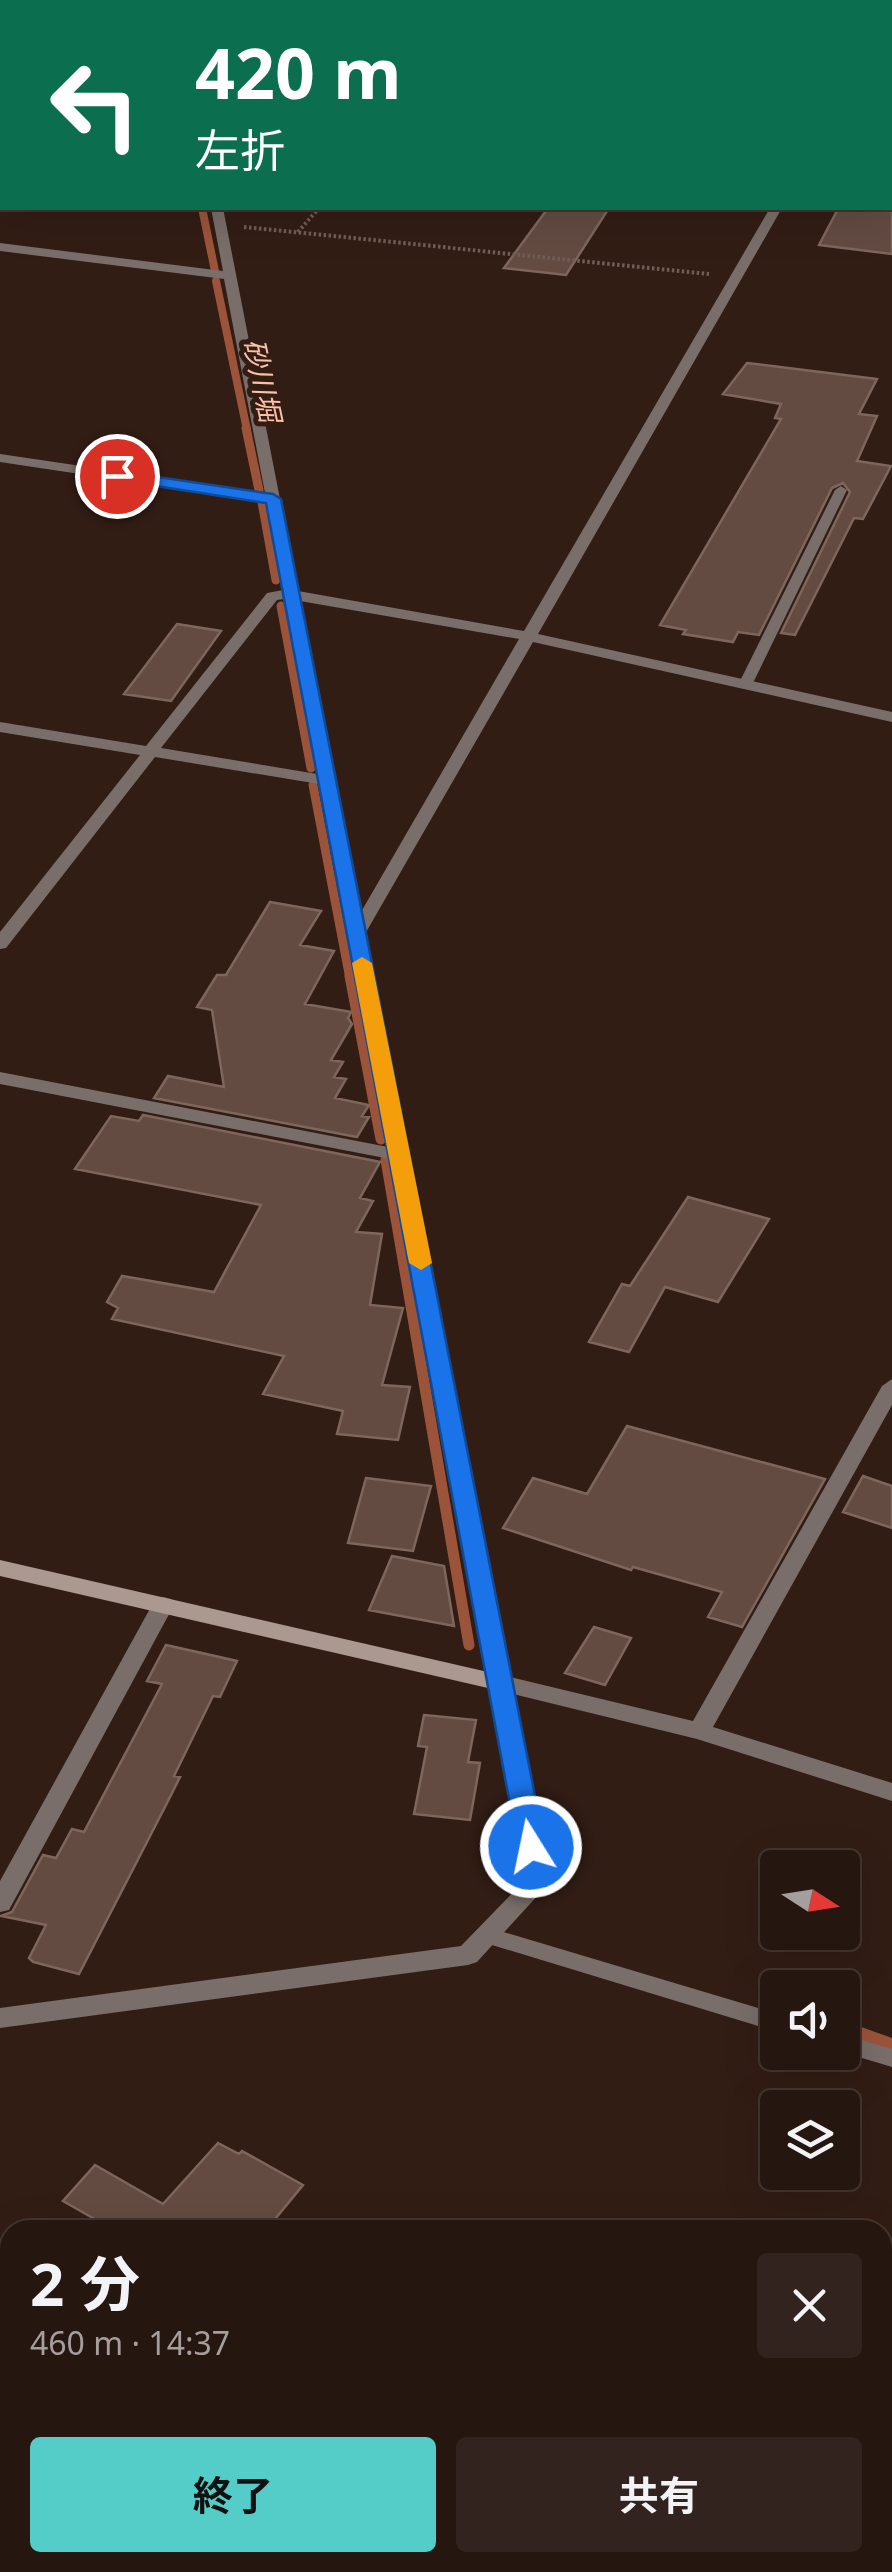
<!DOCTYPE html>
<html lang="ja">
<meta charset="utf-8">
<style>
:root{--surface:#261610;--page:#32231e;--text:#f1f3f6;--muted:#a49f9f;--line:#423530;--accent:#54cdc8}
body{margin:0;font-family:"Noto Sans","Noto Sans JP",sans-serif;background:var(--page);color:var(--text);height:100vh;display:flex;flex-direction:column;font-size:38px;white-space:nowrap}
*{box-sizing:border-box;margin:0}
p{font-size:32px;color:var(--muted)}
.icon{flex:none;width:55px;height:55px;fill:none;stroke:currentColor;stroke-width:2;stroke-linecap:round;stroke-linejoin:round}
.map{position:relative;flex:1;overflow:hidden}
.side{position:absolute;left:0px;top:2220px;width:892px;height:352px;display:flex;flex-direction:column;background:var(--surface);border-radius:30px 30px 0 0;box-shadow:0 10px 40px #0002,0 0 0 2px var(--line)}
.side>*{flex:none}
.guide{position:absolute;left:0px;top:0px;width:892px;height:210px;box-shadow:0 10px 40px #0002,0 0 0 2px var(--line);background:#0b6e4f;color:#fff;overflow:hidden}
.needle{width:65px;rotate:102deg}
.fabs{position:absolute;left:760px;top:1850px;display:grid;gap:20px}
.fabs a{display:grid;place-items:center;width:100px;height:100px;border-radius:10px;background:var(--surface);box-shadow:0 10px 40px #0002,0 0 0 2px var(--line);font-size:50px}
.pin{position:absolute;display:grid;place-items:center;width:85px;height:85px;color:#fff;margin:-42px;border:5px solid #fff;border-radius:50%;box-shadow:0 2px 10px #0007}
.me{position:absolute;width:110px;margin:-55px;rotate:350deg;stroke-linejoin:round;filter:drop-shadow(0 0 8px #0008)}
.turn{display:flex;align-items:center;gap:35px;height:210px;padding:0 30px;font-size:45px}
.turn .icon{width:130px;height:130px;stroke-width:2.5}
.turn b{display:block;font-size:70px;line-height:85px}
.round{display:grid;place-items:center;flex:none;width:105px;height:105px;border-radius:10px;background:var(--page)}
.headline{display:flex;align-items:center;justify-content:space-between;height:170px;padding:0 30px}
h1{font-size:60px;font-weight:700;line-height:75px}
.cta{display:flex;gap:20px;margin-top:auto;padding:20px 30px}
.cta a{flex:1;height:115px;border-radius:10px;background:var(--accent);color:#111;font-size:40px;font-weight:700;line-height:115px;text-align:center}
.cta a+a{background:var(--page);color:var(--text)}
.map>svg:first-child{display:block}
</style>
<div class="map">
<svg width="892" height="2572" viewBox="0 0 892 2572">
<rect width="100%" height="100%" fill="#321d15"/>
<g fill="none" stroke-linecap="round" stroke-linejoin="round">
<path stroke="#9b5439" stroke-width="8" d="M202 208 215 271
M216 281 247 430"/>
<path stroke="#9b5439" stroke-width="9" d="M246 428 259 490
M262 502 276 580
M281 606 311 768
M313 785 350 979"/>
<path stroke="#9b5439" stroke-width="11" d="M350 976 381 1139
M386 1160 469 1645"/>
<path stroke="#9b5439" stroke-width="15" d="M767 2001 778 2004
M842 2028 892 2046"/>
</g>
<path fill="#634b42" stroke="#7f665c" stroke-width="2.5" d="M548 208H609L566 275 504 268Z
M892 208V254L819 245 838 209Z
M747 363 877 379 859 414 877 416 857 461 891 466 863 519 854 518 795 635 781 633 850 492 843 483 832 488 759 635 738 632 733 642 683 634 686 630 660 625 781 419 775 418 781 404 723 394Z
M177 624 221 631 171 701 124 694Z
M270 902 321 911 300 945 334 951 305 1004 351 1012 348 1018 352 1024 331 1060 343 1062 334 1077 346 1079 335 1098 369 1105 362 1116 369 1117 357 1137 154 1098 168 1076 224 1087 212 1010 197 1007 217 975H226Z
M143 1115 380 1162 360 1198 373 1201 356 1232 382 1234 370 1305 403 1308 382 1385 410 1387 398 1440 337 1434 343 1411 263 1394 284 1356 112 1319 118 1308 107 1302 122 1276 214 1292 261 1205 75 1169 111 1116 139 1121Z
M688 1197 769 1219 718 1302 665 1287 629 1352 589 1342 622 1284 630 1286Z
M627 1426 825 1479 742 1627 708 1617 722 1592 633 1567 631 1570 503 1528 533 1478 587 1494Z
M863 1476 892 1486V1528L843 1512Z
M366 1478 431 1486 413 1551 348 1543Z
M392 1556 444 1566 454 1626 369 1610Z
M594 1627 631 1638 605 1685 565 1673Z
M166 1645 237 1661 220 1697 213 1696 174 1776 180 1777 166 1805 79 1974 33 1962 29 1958 46 1925 1 1916 12 1912 43 1855 56 1858 72 1829 84 1832 162 1684 147 1681Z
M424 1715 476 1720 468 1762 480 1763 470 1820 414 1814 427 1747 418 1746Z
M218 2143 239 2154 242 2151 303 2185 266 2230H114L63 2201 95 2165 163 2204Z"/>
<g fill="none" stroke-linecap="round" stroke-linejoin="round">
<path stroke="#705d56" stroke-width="4" stroke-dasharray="2.5 2.5" stroke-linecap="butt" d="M244 227 709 274
M298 232 319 208"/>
<path stroke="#705d56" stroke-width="8" stroke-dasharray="6 6" stroke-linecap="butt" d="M0 2510 10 2514
M129 2562 153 2572"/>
<path fill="#796e69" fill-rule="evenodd" d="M0 16H2V22H0Z
M841 486 847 490 753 683 751 686H741L739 683 835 490Z
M487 1927 778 2014V2032L479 1941 476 1935 479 1929Z
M842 2034 892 2049V2067L842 2052Z"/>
<path fill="#796e69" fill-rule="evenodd" d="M168 0H178V2H168Z
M211 208H223L298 591 524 631 770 208H782L538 634 892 712V722L533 642 365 934 510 1677 693 1721 882 1386 892 1379V1405L713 1727 892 1783V1801L697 1739 513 1694 550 1882 477 1962 468 1965 0 2028V2008L461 1946 525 1880 390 1159 0 1084V1072L388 1147 319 784 155 757 6 948 0 949V932L140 755 0 732V722L146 746 267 593 283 590 266 502 0 462V454L265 493 224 279 0 251V243L223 271ZM284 599 317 774 161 748 277 600ZM300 601 519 639 361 912Z
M163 1597 171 1599 174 1605 9 1910 0 1912V1881L152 1605 155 1599Z"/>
<path fill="#ab9891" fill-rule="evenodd" d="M0 1560 501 1675 509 1677 512 1683 509 1689 501 1691 0 1576Z"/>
<path fill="#d1b9b0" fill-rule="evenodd" d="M667 0H706L708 2H669Z
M890 16H892V25H890Z"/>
</g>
<path fill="#1a73e8" stroke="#114b97" stroke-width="2.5" d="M117 471 273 494 281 499 545 1847 541 1854 531 1857 522 1854 518 1847 266 503 111 479 109 476Z"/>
<path fill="#f59e0b" d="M362 957 372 963 432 1263 421 1270 409 1263 352 963Z"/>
<g text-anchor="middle" stroke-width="10" stroke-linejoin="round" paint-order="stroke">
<g font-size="28" font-style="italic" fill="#febfa7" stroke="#321d15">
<text transform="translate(262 380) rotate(78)" y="10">砂川堀</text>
</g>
</g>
</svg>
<div class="fabs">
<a><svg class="needle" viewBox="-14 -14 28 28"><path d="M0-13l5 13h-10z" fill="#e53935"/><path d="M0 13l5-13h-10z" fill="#a49f9f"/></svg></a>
<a><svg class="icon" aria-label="sound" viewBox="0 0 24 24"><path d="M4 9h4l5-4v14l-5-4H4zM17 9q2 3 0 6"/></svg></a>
<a><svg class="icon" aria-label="layers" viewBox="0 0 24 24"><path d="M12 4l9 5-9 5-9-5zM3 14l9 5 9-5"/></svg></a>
</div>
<div class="pin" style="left:117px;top:476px;background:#d93025"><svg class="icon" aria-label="arrive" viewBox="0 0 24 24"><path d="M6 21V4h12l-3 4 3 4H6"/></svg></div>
<svg class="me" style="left:531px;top:1847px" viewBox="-20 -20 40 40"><circle r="17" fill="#1a73e8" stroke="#fff" stroke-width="3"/><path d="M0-11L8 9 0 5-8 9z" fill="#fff"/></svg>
<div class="guide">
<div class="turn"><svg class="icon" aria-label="left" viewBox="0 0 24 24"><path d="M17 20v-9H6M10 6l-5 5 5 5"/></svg><div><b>420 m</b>左折</div></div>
</div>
<section class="side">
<div class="headline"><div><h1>2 分</h1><p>460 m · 14:37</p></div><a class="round"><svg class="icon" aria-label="close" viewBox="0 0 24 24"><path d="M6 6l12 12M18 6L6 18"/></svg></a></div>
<div class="cta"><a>終了</a><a>共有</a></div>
</section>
</div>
